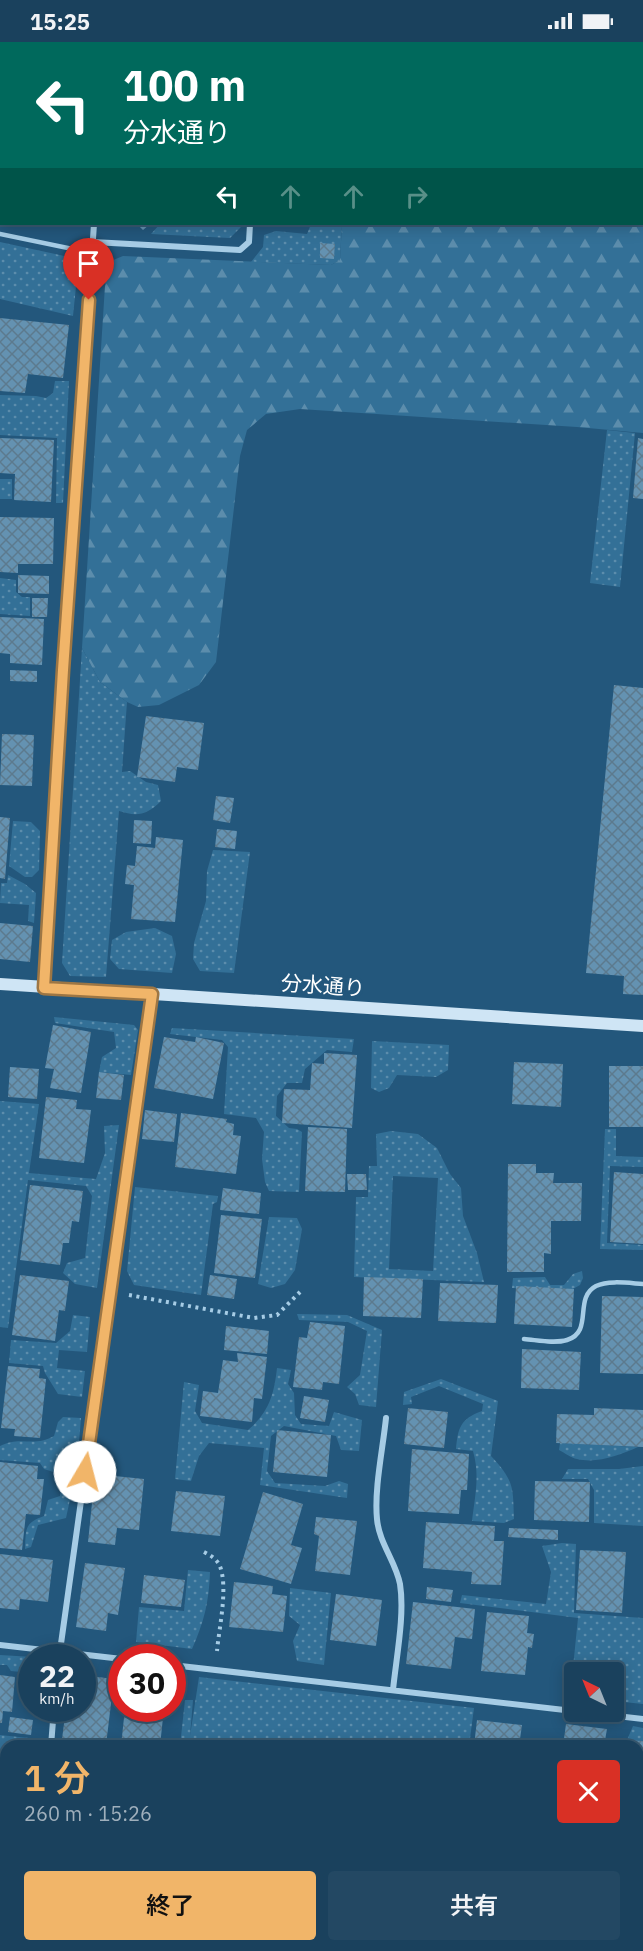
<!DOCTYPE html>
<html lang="ja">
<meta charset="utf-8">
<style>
:root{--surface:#1a415d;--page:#234863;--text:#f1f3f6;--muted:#9fafbc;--line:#385a72;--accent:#f1b569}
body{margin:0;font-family:"IBM Plex Sans","Noto Sans JP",sans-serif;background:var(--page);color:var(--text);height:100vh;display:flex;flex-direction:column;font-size:22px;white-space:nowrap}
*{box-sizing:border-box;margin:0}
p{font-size:20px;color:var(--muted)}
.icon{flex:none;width:33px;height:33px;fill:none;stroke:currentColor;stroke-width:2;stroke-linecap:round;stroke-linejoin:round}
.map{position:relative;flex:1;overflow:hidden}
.sheet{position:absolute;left:0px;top:1698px;width:644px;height:212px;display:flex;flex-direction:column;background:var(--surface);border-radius:18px 18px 0 0;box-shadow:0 3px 15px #0003,0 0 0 2px var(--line)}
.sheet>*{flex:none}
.top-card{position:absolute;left:0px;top:0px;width:644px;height:183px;box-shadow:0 3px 15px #0003,0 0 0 2px var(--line);background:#00695c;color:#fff;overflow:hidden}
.needle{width:39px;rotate:317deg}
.buttons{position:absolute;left:564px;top:1620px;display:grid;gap:12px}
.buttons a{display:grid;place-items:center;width:60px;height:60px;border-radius:6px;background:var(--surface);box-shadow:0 3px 15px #0003,0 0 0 2px var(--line);font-size:30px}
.speed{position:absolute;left:18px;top:1602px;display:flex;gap:12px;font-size:30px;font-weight:700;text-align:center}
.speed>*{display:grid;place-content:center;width:78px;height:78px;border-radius:50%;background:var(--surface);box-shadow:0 3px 15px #0003,0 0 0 2px var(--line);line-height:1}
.speed small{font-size:15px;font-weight:400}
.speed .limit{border:9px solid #d22;background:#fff;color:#111}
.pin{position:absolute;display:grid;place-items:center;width:51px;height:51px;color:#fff;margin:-62px -26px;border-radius:50% 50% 50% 0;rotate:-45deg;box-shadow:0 0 6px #0007}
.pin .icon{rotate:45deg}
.me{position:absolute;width:66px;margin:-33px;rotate:8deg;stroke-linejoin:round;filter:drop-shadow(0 0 4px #0008)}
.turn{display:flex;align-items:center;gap:21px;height:126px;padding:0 24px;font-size:27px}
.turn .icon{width:78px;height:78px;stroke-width:2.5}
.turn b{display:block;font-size:42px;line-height:51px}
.lanes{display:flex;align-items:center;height:57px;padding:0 24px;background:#0003;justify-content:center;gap:30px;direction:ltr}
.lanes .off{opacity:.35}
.round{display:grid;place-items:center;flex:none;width:63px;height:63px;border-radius:6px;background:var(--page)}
.overview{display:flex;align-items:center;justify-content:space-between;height:102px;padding:0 24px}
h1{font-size:36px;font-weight:600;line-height:45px;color:var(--accent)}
.primary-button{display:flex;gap:12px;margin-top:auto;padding:12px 24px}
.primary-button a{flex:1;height:69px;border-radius:6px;background:var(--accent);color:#111;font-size:24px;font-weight:600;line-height:69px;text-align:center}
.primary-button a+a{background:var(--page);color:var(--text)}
.status{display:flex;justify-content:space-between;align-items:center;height:42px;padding:0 30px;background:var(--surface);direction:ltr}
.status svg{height:16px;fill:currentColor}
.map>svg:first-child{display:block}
</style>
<div class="status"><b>15:25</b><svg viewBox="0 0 49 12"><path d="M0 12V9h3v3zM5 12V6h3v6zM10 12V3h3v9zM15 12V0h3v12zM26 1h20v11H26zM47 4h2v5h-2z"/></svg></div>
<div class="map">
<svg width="643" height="1909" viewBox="0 0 643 1909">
<defs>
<pattern id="grass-dots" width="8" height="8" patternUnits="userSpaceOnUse" patternTransform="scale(1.5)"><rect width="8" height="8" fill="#337097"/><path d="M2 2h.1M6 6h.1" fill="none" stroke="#5c8dac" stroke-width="1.8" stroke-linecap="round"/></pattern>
<pattern id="forest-firs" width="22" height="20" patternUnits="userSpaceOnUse" patternTransform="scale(1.5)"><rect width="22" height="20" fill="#337097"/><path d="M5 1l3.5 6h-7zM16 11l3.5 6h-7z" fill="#5c8dac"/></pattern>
<pattern id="building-cross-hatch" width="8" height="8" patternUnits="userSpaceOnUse" patternTransform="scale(1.5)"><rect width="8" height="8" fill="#6492b1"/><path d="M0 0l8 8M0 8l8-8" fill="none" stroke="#5c7a8e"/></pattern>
</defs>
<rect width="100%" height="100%" fill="#23577c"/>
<path fill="url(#grass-dots)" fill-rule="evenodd" d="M0 8H2L1 125 0 124Z
M160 182H242L241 185 230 196 151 192Z
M311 182H342L340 218 331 223 251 220 263 205 264 193 276 189 307 192ZM320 202H335L334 216H320Z
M0 200 69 215 78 225 73 274 0 257Z
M55 339H69L63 461H56L57 396 0 393V353L36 354 46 356 53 351Z
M607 388 635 391 620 545 590 541Z
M0 437H12V457H0Z
M0 536 16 538V550L22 555H30V574L0 572Z
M82 606 100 640 127 660 122 730 130 729 146 740 158 743 161 759C147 773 137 775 119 769L106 935 70 934 62 921Z
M13 779 31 780 40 789 39 828 32 835H25L9 824Z
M213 808 250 810 234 931 200 929 193 917 194 901 206 859 207 829Z
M8 833 25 842 36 851 34 881 28 879 29 863 0 861 1 841H7Z
M155 886 172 894 176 912 172 931 119 927 110 917 112 898 126 890Z
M54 975 134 983 138 988 131 1033 99 1030 102 1015 116 1006 114 990 55 981Z
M172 986 354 997 352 1010 327 1008 305 1027 302 1041H287L277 1054 276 1074 289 1086 297 1087 302 1090 299 1150 269 1149 265 1140 262 1117 264 1090 256 1076 224 1072 228 1005 222 998 170 992Z
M372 999 449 1003 448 1028 436 1035 397 1033 389 1046 379 1050 371 1046Z
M0 1059 39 1062 29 1131 96 1137 105 1111 104 1084 119 1083 97 1246 75 1242 63 1231 67 1221 85 1216 92 1154 86 1144 28 1138 8 1286 0 1285Z
M605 1087H616V1114L643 1115V1125L610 1124 607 1201 643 1203V1208L600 1207Z
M391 1089 418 1092 437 1106 450 1132 461 1146 463 1174 477 1211 484 1240 354 1235 356 1155H368L369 1124H377L376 1092ZM393 1134 438 1136 433 1229 389 1227Z
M135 1145 218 1154 217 1160 213 1162 201 1253 134 1243 127 1229Z
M269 1175 297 1176 302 1187 295 1228 285 1242 271 1246 258 1242Z
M582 1229 583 1236 580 1243 571 1248 512 1246 513 1236 545 1235 550 1243H564L573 1232Z
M297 1272 347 1273 382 1288 376 1365 359 1363 355 1352 347 1345 360 1333 367 1289 348 1280 299 1278Z
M73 1273 90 1275 87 1310 59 1308 57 1326 85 1329 82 1355 58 1352 45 1331 43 1324 9 1321 11 1298 56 1301 70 1289Z
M277 1326 291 1328 288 1342 294 1351 295 1373 301 1382 329 1384 334 1370 362 1378 359 1409 341 1408 336 1394 284 1384 271 1394 267 1429 275 1441 325 1444 339 1439 348 1442 347 1456 260 1443 264 1406 209 1401 199 1414 191 1439 175 1437 184 1340 199 1343 195 1369 202 1381 248 1388C269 1370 274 1353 277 1326Z
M441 1337 498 1359 491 1414C514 1439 513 1444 514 1477L504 1481 472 1479C475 1454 480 1433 473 1409L456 1407C458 1386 460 1377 482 1369L483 1362 439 1344 411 1355 412 1362 403 1363 404 1350Z
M63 1375 81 1376 77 1425 66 1476 38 1483 31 1505 25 1507C26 1487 24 1481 44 1474L48 1458 60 1454 63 1433 44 1427 40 1421 0 1418V1404C21 1393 33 1406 54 1394L58 1380Z
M560 1401 638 1405C620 1413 597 1422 577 1417 571 1416 565 1411 559 1408Z
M643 1424V1484L594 1481V1448L588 1437H562L568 1427H619Z
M562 1501 576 1502 574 1571 643 1576V1662L614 1659V1630H574V1655H570L578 1576 460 1561 462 1553 546 1562 551 1530 542 1504Z
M188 1528 210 1530C209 1560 204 1580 192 1607L136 1600 139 1565 184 1569Z
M290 1546 331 1551 324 1623 297 1619 293 1599 300 1583 289 1574Z
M0 1613 33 1615 31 1631 11 1629 7 1623H0Z
M199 1635 474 1666 469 1704H343L297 1699 296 1704H180L185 1658H193L190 1694Z
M633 1684 643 1686V1699L627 1698Z
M0 1693 38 1697V1704H6V1775H0Z
M638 1715H643V1792L638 1840Z
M182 1904H256V1909H182Z
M382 1904H463L462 1909H381Z"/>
<path fill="url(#forest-firs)" d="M379 0H643V391L577 385 300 367 266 372 247 388 240 414 216 620 199 643 159 663 138 665 127 660 100 640 82 606 106 228 111 219 123 214 331 223 340 218 342 182H642V2Z"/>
<path fill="url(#building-cross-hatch)" d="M137 182H150L143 188Z
M320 201 335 202 334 217 320 216Z
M0 276 69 283 63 336 28 332 25 351 0 349Z
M0 396 54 398 51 460 14 458 15 432 0 431Z
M638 396 643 397V457L633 456Z
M0 475 54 476 53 522H18V531L0 530Z
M18 533 49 534V552L18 551Z
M32 556H48L47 575H32Z
M0 575 44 577 42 623 10 621V612L0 611Z
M10 628 37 629V640L10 639Z
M614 643 643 646V953L623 952 624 934 586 931Z
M146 674 204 681 198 728 177 725 175 740 137 735Z
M2 692 34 693 32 744 0 743Z
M216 754 234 756 230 781 213 778Z
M0 775 10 776 5 837 0 836Z
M134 778 152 779 151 802 133 801Z
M217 787 237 789 235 807 215 805Z
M156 795 183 798 175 880 131 877 134 843 125 842 127 823 135 824 137 804 155 806Z
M0 881 33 884 30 920 0 917Z
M53 983 91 990 81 1051 50 1046 54 1027 45 1026Z
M164 995 195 1000 196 995 224 1001 213 1057 154 1046Z
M324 1011 357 1013 352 1086 282 1081 284 1047 310 1048 312 1021 324 1022Z
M514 1020 563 1022 561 1065 512 1062Z
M609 1024H643V1085H609Z
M10 1025 39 1027 37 1057 8 1055Z
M99 1030 124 1033 121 1058 96 1056Z
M46 1055 77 1058 76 1067 91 1068 84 1121 39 1116Z
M145 1068 177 1072 174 1100 142 1097Z
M181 1071 227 1077 226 1080 234 1082 233 1093 241 1094 236 1132 175 1125Z
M308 1085 347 1087 345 1150 305 1149Z
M508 1122H536V1131H554L553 1141H582L581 1179H551V1212L544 1211V1230H507Z
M614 1130 643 1132V1202L610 1200Z
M347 1132H366L367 1148H348Z
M30 1143 83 1149 79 1180 72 1179 69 1201H63L60 1223 20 1218Z
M223 1146 261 1151 259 1172 220 1168Z
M221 1173 262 1177 255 1236 214 1231Z
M20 1233 69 1239 65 1269 59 1268 55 1299 12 1293Z
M210 1233 237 1237 234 1257 207 1253Z
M364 1235 423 1237 421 1276 363 1274Z
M440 1241 498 1243 496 1281 438 1279Z
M516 1244 574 1247 572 1285 514 1282Z
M602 1254 643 1255V1332L600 1331Z
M310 1280 345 1284 339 1342 323 1340 322 1348 293 1345 299 1295 307 1296Z
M226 1284 269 1289 267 1312 224 1308Z
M522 1307 581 1310 579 1348 521 1346Z
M237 1311 267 1315 262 1357 254 1356 252 1380 200 1374 203 1349 218 1351 223 1318 238 1320Z
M8 1324 40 1327 39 1336 46 1337 40 1396 14 1394 15 1387 1 1386Z
M304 1354 329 1358 325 1380 300 1376Z
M408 1366 448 1370 444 1406 404 1402Z
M594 1366 643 1368V1405L556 1401 557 1372 594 1373Z
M277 1388 331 1393 327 1435 273 1430Z
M412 1407 469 1412 467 1448H461L459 1472 408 1469Z
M0 1420 38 1424 37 1437H44L40 1473 26 1472 22 1508 0 1506Z
M95 1432 144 1437 139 1488 117 1486 115 1503 88 1500Z
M535 1439 590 1440 589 1480 534 1478Z
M176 1449 225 1454 220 1494 171 1489Z
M263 1450 303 1462 291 1503 302 1506 291 1542 240 1527Z
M316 1475 357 1479 350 1533 315 1529 319 1494 314 1492Z
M426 1480 495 1484 494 1499H504L501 1543 471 1542 472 1530 423 1526Z
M509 1486 558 1488V1498L508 1495Z
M580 1508 626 1510 622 1571 576 1568Z
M0 1512 53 1518 48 1560 20 1557 19 1568 0 1566Z
M85 1521 125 1526 118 1573 108 1571 106 1589 76 1585Z
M144 1533 185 1538 181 1565 141 1561Z
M234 1540 273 1544 272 1552 287 1554 283 1590 229 1585Z
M427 1545 453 1548 451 1560 426 1557Z
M336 1552 382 1558 376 1604 330 1598Z
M413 1560 475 1567 472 1597 455 1595 451 1627 406 1622Z
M487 1570 529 1574 527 1591 534 1592 532 1606 528 1605 525 1633 481 1629Z
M0 1633 15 1635 12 1670 3 1669 2 1681H0Z
M82 1633 114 1637 106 1703 62 1697 66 1666H82Z
M125 1666H164L160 1704H121Z
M10 1675 33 1678 31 1693 8 1690Z
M477 1678 522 1683 520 1697H523V1704H474Z
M566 1682 607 1687 604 1704H563Z
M627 1698 643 1699V1715H638V1704H626Z
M0 1896H6L5 1909 0 1908Z
M10 1904H22V1908L10 1907Z
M116 1904H163L162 1909H116Z
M260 1904H299V1909H259Z
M324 1904H363V1909H323Z
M468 1904H526V1909H467Z"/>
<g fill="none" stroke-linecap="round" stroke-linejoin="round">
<path stroke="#a6cce5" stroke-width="4" stroke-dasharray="3 4.5" stroke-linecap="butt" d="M129 1253 254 1276 277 1273 300 1250
M204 1510C210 1513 215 1516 219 1522 229 1543 219 1586 217 1609"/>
<path stroke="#a6cce5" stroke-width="4.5" d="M0 192 92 211
M524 1297C537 1298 554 1302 567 1298 594 1290 573 1256 596 1244 609 1238 628 1241 643 1242"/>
<path stroke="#a6cce5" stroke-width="6" d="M117 0 133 2
M103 2V0
M93 200 240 208 249 200 250 182
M44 946 62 651 94 182
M386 1376C383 1406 374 1447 377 1477 379 1501 396 1520 400 1542 405 1573 396 1617 393 1648
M0 1603 122 1617
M59 1616 152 952
M172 1623 643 1677
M51 1704 54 1666
M0 1785H6
M638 1858 643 1859"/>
<path stroke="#cfe5f5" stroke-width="12" d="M0 942 643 984"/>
</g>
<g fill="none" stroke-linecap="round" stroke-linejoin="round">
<defs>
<path id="route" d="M85 1430 152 952 44 946 63 628 89 258"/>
</defs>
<use href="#route" stroke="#9d7644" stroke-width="15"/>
<use href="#route" stroke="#f1b569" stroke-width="10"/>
</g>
<g text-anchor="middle" stroke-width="6" stroke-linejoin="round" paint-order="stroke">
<g font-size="21" fill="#fff" stroke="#23577c">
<text transform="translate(323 944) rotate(4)" y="7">分水通り</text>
</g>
</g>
</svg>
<div class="buttons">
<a><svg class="needle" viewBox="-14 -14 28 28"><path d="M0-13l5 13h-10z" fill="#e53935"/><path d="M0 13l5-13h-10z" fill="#9fafbc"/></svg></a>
</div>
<div class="speed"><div>22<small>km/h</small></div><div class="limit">30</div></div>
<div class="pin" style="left:89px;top:258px;background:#d93025"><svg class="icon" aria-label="arrive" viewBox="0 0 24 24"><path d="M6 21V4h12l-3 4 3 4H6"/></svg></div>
<svg class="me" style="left:85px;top:1430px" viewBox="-20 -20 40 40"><circle r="19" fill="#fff"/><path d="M0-13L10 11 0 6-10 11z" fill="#f1b569"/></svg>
<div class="top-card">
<div class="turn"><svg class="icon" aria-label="left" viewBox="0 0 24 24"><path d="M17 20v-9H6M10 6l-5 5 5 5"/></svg><div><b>100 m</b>分水通り</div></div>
<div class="lanes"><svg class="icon" aria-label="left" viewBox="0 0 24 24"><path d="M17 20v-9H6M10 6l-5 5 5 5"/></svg><svg class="icon off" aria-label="ahead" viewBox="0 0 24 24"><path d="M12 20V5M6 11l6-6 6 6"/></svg><svg class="icon off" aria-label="ahead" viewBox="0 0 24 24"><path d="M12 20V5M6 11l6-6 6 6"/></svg><svg class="icon off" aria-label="right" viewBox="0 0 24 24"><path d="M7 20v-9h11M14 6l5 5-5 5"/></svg></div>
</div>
<section class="sheet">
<div class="overview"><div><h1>1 分</h1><p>260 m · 15:26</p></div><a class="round" style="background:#d93025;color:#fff"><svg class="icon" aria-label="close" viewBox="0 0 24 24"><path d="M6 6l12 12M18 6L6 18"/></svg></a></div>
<div class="primary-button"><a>終了</a><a>共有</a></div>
</section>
</div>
